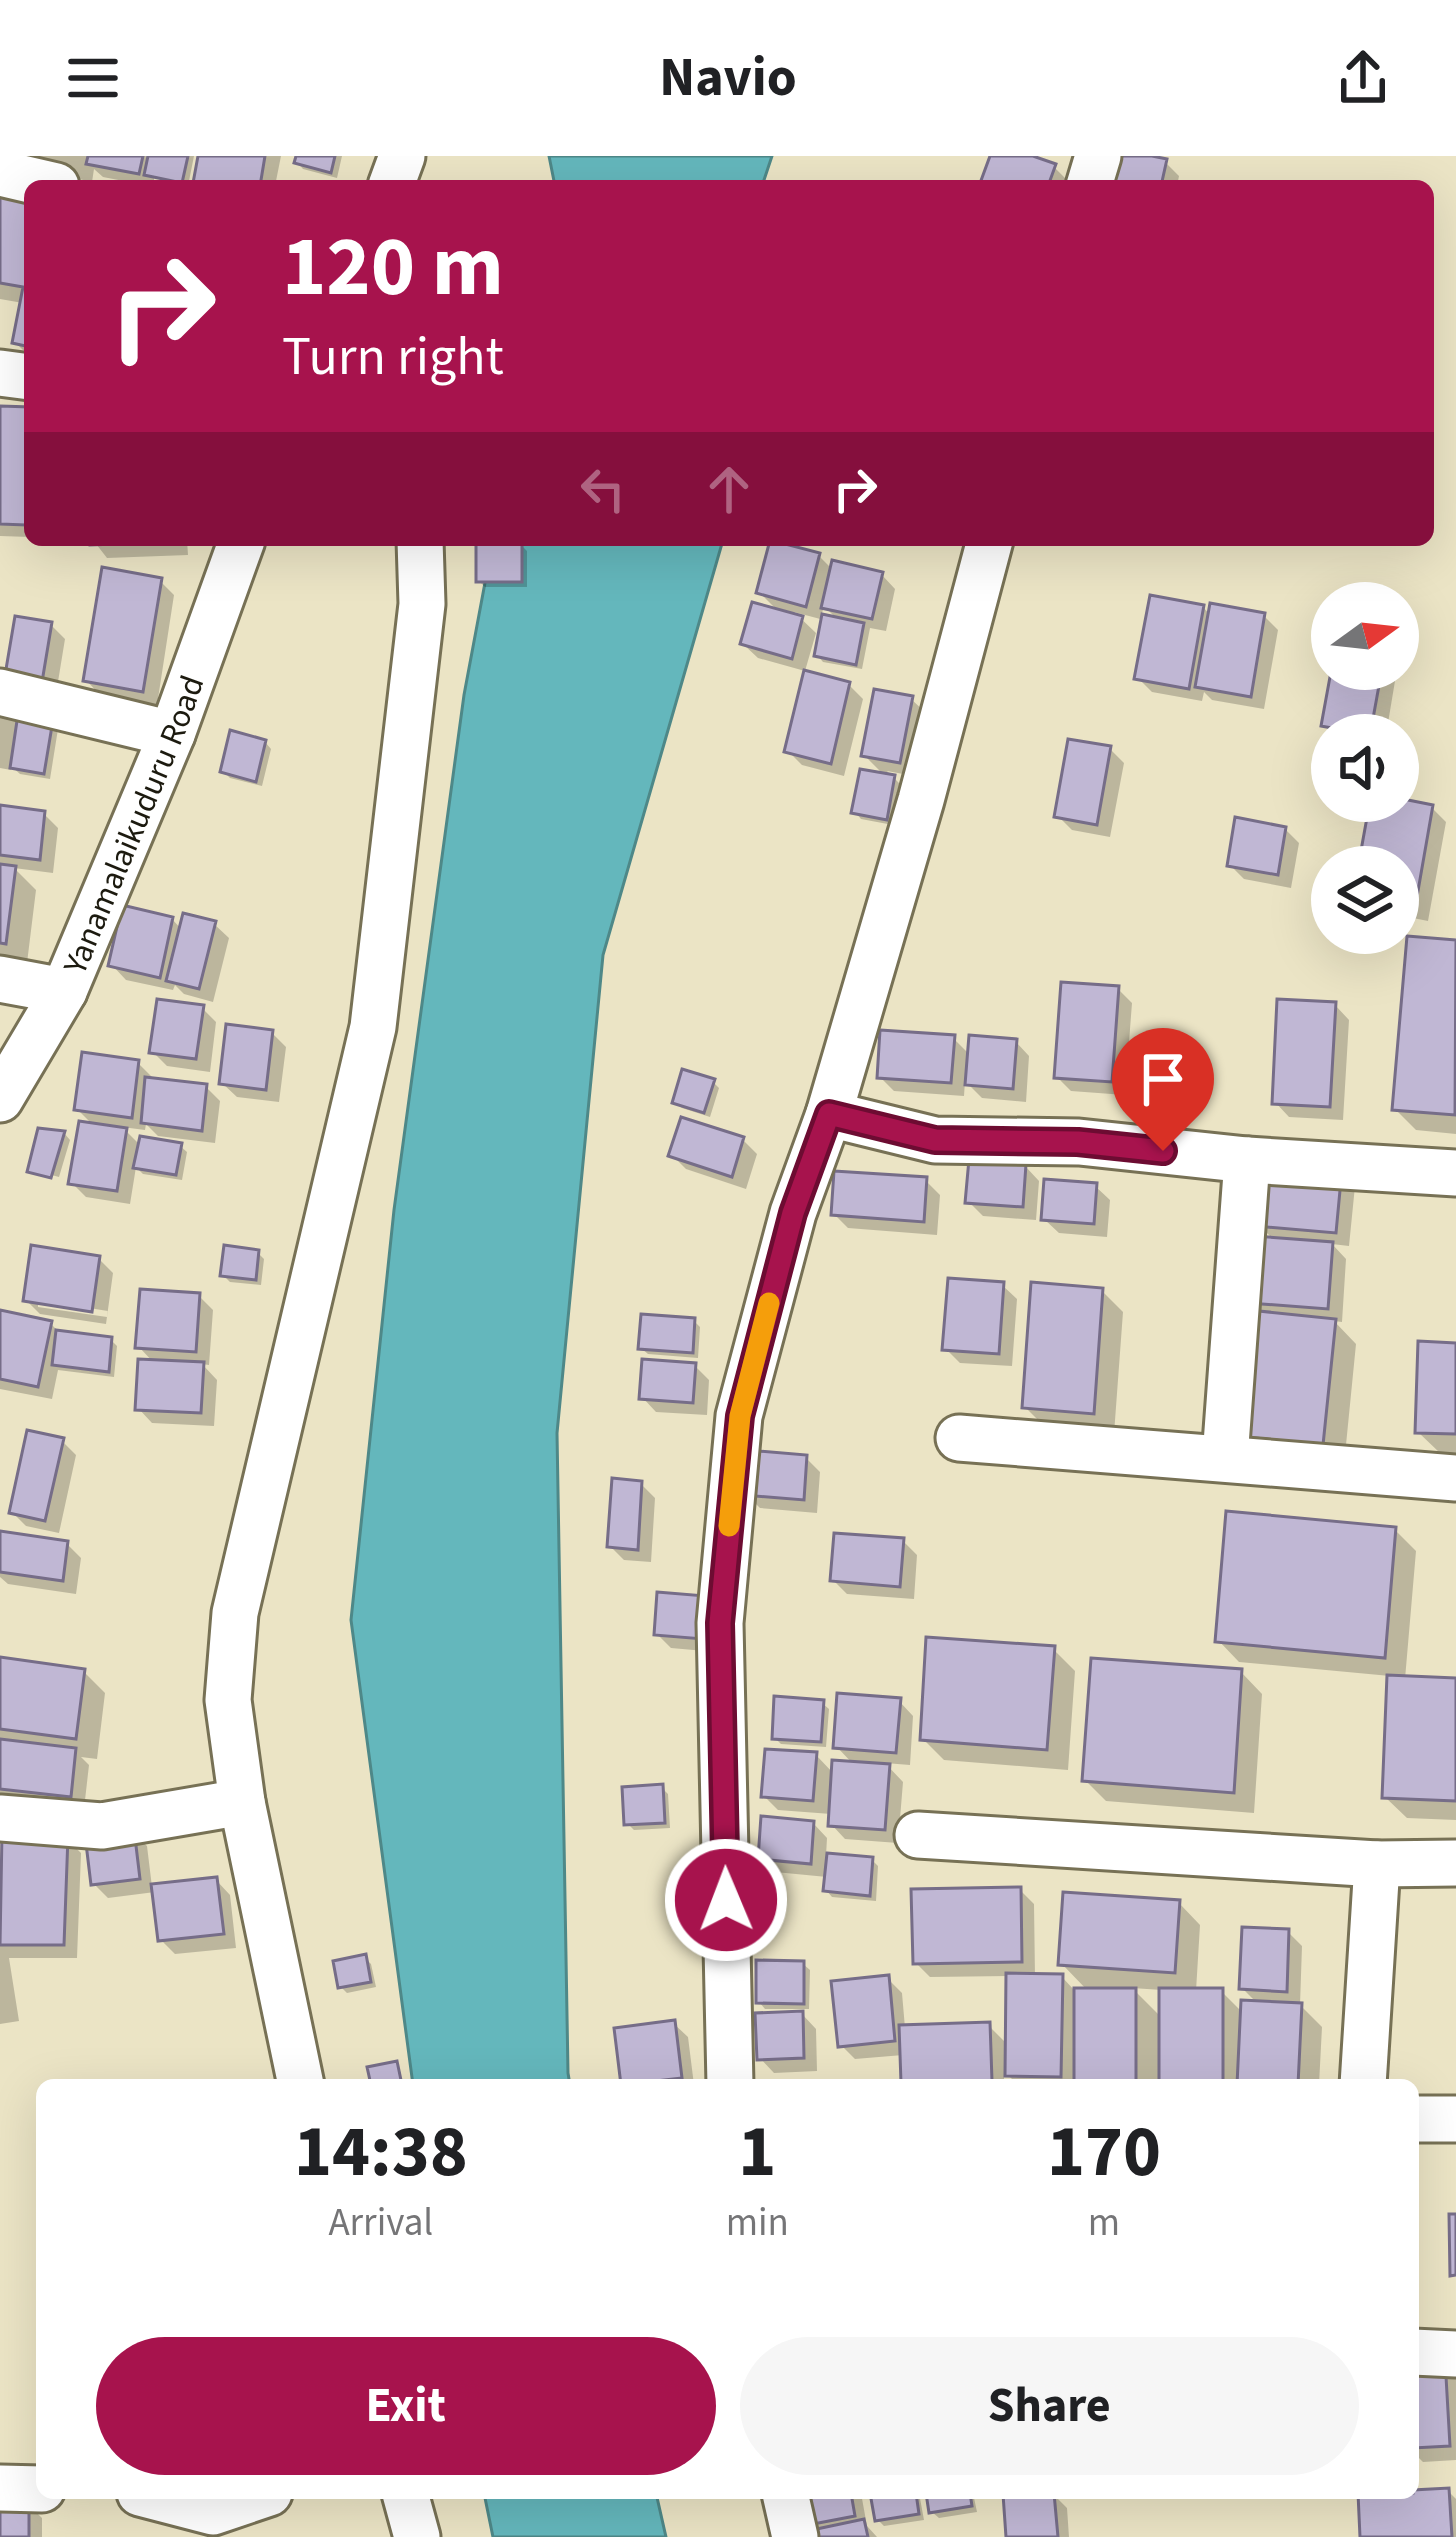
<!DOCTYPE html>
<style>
:root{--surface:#fff;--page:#f6f6f6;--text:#202124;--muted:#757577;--accent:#a7134d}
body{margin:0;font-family:"Source Sans 3",sans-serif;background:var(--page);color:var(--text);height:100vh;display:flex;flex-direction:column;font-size:45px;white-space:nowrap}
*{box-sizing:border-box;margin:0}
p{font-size:39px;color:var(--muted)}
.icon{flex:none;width:66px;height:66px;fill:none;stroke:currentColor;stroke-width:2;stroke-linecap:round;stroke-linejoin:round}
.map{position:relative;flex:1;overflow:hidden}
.side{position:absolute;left:36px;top:1923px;width:1383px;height:420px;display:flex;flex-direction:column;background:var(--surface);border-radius:18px;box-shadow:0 12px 48px #0002}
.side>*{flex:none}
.banner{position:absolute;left:24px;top:24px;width:1410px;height:366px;border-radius:18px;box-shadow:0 12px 48px #0002;background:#a7134d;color:#fff;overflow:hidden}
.needle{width:78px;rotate:75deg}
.fabs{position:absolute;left:1311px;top:426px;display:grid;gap:24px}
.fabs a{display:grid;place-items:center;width:108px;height:108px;border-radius:50%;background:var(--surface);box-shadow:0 12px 48px #0002;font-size:60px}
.pin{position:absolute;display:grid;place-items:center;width:102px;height:102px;color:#fff;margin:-123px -51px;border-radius:50% 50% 50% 0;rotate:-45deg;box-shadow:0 0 12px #0007}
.pin .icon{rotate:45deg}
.me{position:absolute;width:132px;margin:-66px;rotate:359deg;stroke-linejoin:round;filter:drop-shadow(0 0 9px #0008)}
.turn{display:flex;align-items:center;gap:42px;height:252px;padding:0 60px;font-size:54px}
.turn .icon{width:156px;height:156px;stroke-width:2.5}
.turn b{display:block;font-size:84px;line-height:102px}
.lanes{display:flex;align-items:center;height:114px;padding:0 60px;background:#0003;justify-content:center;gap:60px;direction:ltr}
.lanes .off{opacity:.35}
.eta{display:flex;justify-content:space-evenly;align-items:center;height:204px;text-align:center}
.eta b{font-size:72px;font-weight:700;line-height:84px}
.action{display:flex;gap:24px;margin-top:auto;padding:24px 60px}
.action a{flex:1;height:138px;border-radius:72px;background:var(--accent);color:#fff;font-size:48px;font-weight:700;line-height:138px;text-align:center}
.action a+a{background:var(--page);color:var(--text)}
header{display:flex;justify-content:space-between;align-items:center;height:156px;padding:0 60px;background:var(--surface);font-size:54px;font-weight:700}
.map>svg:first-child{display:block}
</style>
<header><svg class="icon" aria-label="menu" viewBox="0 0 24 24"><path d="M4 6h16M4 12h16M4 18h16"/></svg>Navio<svg class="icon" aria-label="share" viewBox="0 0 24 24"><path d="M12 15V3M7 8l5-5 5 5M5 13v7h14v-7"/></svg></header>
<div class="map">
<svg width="1456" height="2381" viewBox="0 0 1456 2381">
<rect width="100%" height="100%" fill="#ebe4c5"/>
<path fill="#64b7bc" stroke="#4e8888" stroke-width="3" d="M549 0H772L762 30H555Z
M493 384H723L603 799 557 1277 568 1917 570 1929H413L351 1464 394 1054 464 539Z
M484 2337H656L666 2381H493Z"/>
<path fill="#0003" fill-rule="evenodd" d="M0 0H194L189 25 154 18V24L183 30 154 25 153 30H149L103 21 94 13 92 26 0 5Z
M201 0H281L275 30H200L196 26Z
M299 0H342L337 22 303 13 297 6Z
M993 0H1024L1054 11 1068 25 1066 30H983Z
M1139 0 1165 6 1179 20 1177 30H1111Z
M0 35 30 41V201L15 186 23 147 0 143Z
M0 253 30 254V381L0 380Z
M93 384H187L188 399 107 402Z
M521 389 527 395V431H485L479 425Z
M819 400 833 414 881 418 895 433 886 475 870 472 862 513 823 506 817 499 824 464 794 456 816 477 805 515 758 502 743 488 780 457 759 436ZM824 450 838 464 821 461Z
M160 425 174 439 157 549 100 539 86 524Z
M1203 451 1211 460H1264L1278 474 1264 553 1212 544 1204 536 1202 545 1152 536 1138 522Z
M51 469 65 483 55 544 21 538Z
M1335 513H1397L1386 579H1335L1325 569Z
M849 529 863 543 844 620 802 609 788 595Z
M0 540 51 567 58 573 50 623 20 618 11 610V614L0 612Z
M911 543 926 557 914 620 887 615 900 628 893 669 861 663 855 656 885 620 864 599Z
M265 586 271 593 262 630 230 622 223 615Z
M1110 593 1124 607 1110 681 1072 674 1058 660Z
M1373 645H1397L1432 652 1446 666 1428 765 1398 759V711H1361Z
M0 652 44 658 58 672 53 717 14 712 36 734 27 807 0 804Z
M1285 673 1299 687 1291 732 1244 723 1230 709Z
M172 763 182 774 214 768 229 782 213 846 184 838 175 829 173 834 126 824 112 809Z
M1410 783 1456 787V978L1416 974 1395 953Z
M1118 833 1132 847 1125 939 1071 935 1057 921Z
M1335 849 1349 864 1343 964 1289 961 1275 946Z
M202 852 216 866 210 916 167 910 153 896Z
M272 877 286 891 279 946 237 941 222 927Z
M953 882 970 899 1015 885 1029 900 1026 946 982 942 965 925 964 940 894 935 880 921Z
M138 907 152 921V925L206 931 220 945 215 987 158 980 146 968 145 974 122 971 141 990H180L187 996 182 1024 143 1018 136 1011 130 1048 86 1041 72 1027 94 970 77 953Z
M713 926 719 932 710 961 682 952 675 946Z
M64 977 70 984 59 1021 33 1014V1018L30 1015Z
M743 984 757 998 746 1033 686 1013 672 999Z
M1264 1008 1355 1030 1349 1090 1332 1088 1346 1103 1342 1166 1334 1165 1356 1188 1344 1309 1261 1301 1239 1279 1266 1159 1253 1146 1274 1084 1259 1069Z
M1025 1010 1039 1025 1036 1064 983 1060 969 1046Z
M925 1024 940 1039 937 1079 848 1072 834 1058Z
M1095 1030 1110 1044 1107 1081 1059 1077 1044 1063Z
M258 1097 264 1103 261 1129 230 1126 223 1119Z
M99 1103 113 1117 106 1168 40 1158 26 1144ZM38 1144 108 1155 107 1161 38 1151Z
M1002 1129 1017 1143 1012 1210 960 1207 945 1192Z
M1102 1135 1123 1156 1114 1278 1046 1272 1025 1251Z
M199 1140 213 1154 209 1209 202 1208 217 1224 214 1270 152 1267 138 1252 154 1207 139 1191Z
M0 1157 50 1167 60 1177 111 1184 117 1190 114 1221 58 1214 52 1243 0 1233Z
M694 1165 700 1171 698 1202 648 1198 641 1192Z
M1456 1190V1298L1440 1297 1418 1276Z
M695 1210 709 1224 707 1259 656 1256 642 1241Z
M62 1285 76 1299 59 1377 26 1370 12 1356Z
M806 1302 820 1316 817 1357 760 1352 746 1338Z
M641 1328 655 1342 651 1406 624 1404 610 1390Z
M1395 1374 1416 1395 1405 1523 1456 1525V1664L1407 1662 1385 1641 1390 1520 1239 1506 1218 1484Z
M0 1378 67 1388 81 1402 76 1438 8 1428 0 1421Z
M903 1385 917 1399 914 1443 847 1438 833 1424Z
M719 1457 716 1496 671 1492 657 1478Z
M1053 1493 1075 1515 1068 1614 944 1604 923 1583Z
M0 1504 84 1516 105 1537 97 1603 81 1601 89 1609 84 1653 0 1644Z
M1241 1516 1262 1538 1254 1657 1106 1645 1085 1624Z
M899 1545 913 1560 910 1609 885 1607 903 1626 898 1687 845 1683 831 1668V1658L778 1654 764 1640 816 1599 834 1618 854 1609 836 1590Z
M822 1547 829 1553 826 1591 781 1588 775 1582Z
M662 1632 668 1638 670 1672 634 1674 627 1667Z
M813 1667 827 1682 826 1700 872 1704 878 1710 876 1745 832 1741 826 1734 827 1721 775 1716 761 1702Z
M132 1676 147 1690 152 1731 216 1724 230 1739 236 1792 175 1798 161 1784 155 1736 108 1742 94 1728Z
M67 1683 81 1697 77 1802H9L19 1865 0 1868V1705L3 1708Z
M1020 1734 1034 1748 1035 1821H1062L1075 1835H1088L1061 1807 1179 1747 1200 1769 1196 1835H1221L1243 1857 1258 1848 1242 1832 1288 1776 1302 1790 1300 1849 1322 1871 1319 1929H1018L1004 1915V1929H907L904 1926 903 1899 855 1903 841 1889 888 1823 902 1837 905 1872 988 1869 1008 1889 1009 1820 930 1821 916 1807ZM1132 1832 1162 1834V1862Z
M365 1802 371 1808 376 1831 347 1837 341 1831Z
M803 1808 810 1814 809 1853H765L759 1846Z
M802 1858 816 1873 817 1915 774 1917 760 1902Z
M673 1867 688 1881 694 1929H625Z
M1413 2207 1456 2218V2304L1423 2306 1413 2296Z
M1448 2335 1456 2343V2381H1363L1361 2339Z
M805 2337H861L867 2370 877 2381H816L819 2375 811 2367Z
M873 2337H919L924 2364 884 2370 878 2364Z
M929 2337H973L977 2356 939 2362 932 2356Z
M1053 2338 1067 2352 1069 2381H1009Z
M28 2348 42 2362V2381H0Z"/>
<path fill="#c0b7d4" stroke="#766d88" stroke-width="3" d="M88 0H143L139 18 86 8Z
M148 0H188L182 27 144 19Z
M198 0H265L260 30H208L193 27Z
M296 0H335L331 17 294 7Z
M990 0H1033L1056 8 1048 30H979Z
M1114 0H1152L1167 3 1161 30H1108Z
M0 32 30 38V191L12 187 23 131 0 127Z
M0 250 30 251 26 369 0 368Z
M90 384H175V386L90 389Z
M770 384 820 397 806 451 756 437Z
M476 386H522V426H476Z
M832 404 883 416 872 463 821 452Z
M102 411 162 422 143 536 83 525Z
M1150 439 1204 449 1189 533 1134 523Z
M752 446 803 460 792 503 740 488Z
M1210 447 1265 457 1251 541 1195 531Z
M822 458 864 467 856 509 814 500Z
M15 460 52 466 41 532 4 525Z
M1332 510V513H1382L1370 579 1321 570Z
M804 514 850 526 831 608 784 596Z
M874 533 913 540 900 607 861 600Z
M18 558 53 564 44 618 10 612Z
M230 574 266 584 256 626 220 616Z
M1068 583 1111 590 1097 669 1054 661Z
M860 613 895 619 887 664 851 657Z
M1398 642 1433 649 1415 752 1398 749V711H1358L1370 645H1398Z
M0 649 45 655 40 704 0 699Z
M1235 661 1286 671 1278 719 1227 710Z
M0 708 16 710 6 788 0 787Z
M122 749 173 761 160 822 108 810Z
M183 757 216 765 199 833 166 825Z
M1407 780 1456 784 1455 959 1392 954Z
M1061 826 1119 830 1112 926 1054 922Z
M157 843 204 849 196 903 149 897Z
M1277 843 1336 846 1330 951 1272 948Z
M226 868 273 874 266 934 219 928Z
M880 874 955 879 951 927 877 922Z
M969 879 1017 883 1013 933 965 929Z
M82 896 139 904 132 962 74 954Z
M682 913 715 923 704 957 672 947Z
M145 921 207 928 202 975 141 967Z
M681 961 744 981 732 1021 668 1000Z
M79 965 127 972 117 1035 68 1028Z
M38 972 65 975 51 1022 27 1016Z
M140 980 182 987 176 1019 133 1012Z
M969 1003 1026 1008 1023 1051 965 1047Z
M1261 1005 1342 1013 1336 1077 1256 1070Z
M834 1015 927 1021 924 1066 831 1059Z
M1044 1023 1097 1027 1094 1068 1041 1064Z
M1254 1080 1333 1086 1328 1153 1249 1147Z
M31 1089 100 1100 92 1156 23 1145Z
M224 1089 259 1094 256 1124 220 1120Z
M948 1122 1004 1126 999 1198 942 1194Z
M1031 1126 1103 1132 1094 1258 1022 1252Z
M140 1133 200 1137 196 1196 135 1192Z
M0 1154 52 1165 38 1231 0 1223Z
M1249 1154 1336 1163 1323 1289 1236 1280Z
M641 1158 695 1162 693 1197 638 1193Z
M56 1174 112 1181 109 1216 52 1209Z
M1418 1185 1456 1187V1278L1415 1277Z
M138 1203 204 1206 201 1257 135 1254Z
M642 1203 696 1207 693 1247 639 1243Z
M27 1274 64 1282 45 1365 9 1357Z
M746 1294 807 1299 804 1344 743 1339Z
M612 1322 642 1325 638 1394 607 1391Z
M1226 1355 1396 1371 1385 1502 1215 1486Z
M0 1375 68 1385 63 1425 0 1416Z
M834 1377 904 1382 900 1431 830 1425Z
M657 1436 706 1440 703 1483 654 1479Z
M926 1481 1055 1490 1047 1594 920 1584Z
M0 1501 85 1513 76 1583 0 1573Z
M1091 1502 1242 1513 1234 1637 1082 1625Z
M1387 1519 1456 1522V1645L1382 1642Z
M837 1537 901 1542 896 1597 833 1592Z
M774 1540 824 1544 821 1586 772 1583Z
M0 1583 76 1592 71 1641 0 1633Z
M765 1593 817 1596 813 1645 761 1641Z
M832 1604 890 1608 885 1674 828 1670Z
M663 1628 665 1667 624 1669 622 1631Z
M761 1660 814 1665 811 1708 758 1703Z
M134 1673 140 1723 91 1729 85 1679Z
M2 1676 68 1680 64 1789H0Z
M827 1697 873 1701 870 1740 823 1735Z
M217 1721 224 1778 158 1785 151 1728Z
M1021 1731 1022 1806 913 1808 911 1733Z
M1063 1736 1180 1744 1175 1817 1058 1809Z
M1242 1771 1289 1773 1287 1836 1239 1833Z
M366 1798 371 1826 338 1832 333 1805Z
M756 1804 804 1805V1848L756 1847Z
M1006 1817 1063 1818 1061 1921 1005 1920Z
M889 1819 895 1885 838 1891 831 1825Z
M1074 1832H1136V1929H1074Z
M1159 1832H1223V1929H1159Z
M1241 1844 1302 1847 1298 1929H1237Z
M803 1855 804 1902 757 1904 755 1857Z
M675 1864 682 1922 621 1929 614 1872Z
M990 1866 992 1925 901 1927 899 1869Z
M397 1905 402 1929H371L367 1911Z
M800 1925V1929H751V1926Z
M1449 2058H1456V2119L1450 2120Z
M1445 2203 1450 2290 1413 2292V2204Z
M1449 2332 1452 2381H1360L1358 2337H1413V2334Z
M802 2337H851L855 2360 808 2369Z
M870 2337H916L919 2358 875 2365Z
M926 2337H970L972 2350 929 2357Z
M1054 2337 1058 2381H1006L1003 2338Z
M0 2345H29V2381H0Z
M864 2363 868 2381H813L812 2374Z"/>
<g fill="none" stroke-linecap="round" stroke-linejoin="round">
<defs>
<g id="minor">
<path d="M0 17 56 30"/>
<path d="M391 30 402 0"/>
<path d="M1089 30 1098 0"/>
<path d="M0 217 30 221"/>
<path d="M0 536 172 578"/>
<path d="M0 823 64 835"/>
<path id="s1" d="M0 943 64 835 172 578 242 384"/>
<path d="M829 958 935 984 1079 986 1247 1004 1456 1017"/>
<path d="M959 1282 1456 1322"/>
<path d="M1225 1302 1247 1004"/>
<path d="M0 1662 102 1670 242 1646"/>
<path d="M918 1679 1377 1708 1456 1707"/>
<path d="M301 1929 242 1646 228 1544 235 1457 373 871 422 448 420 384"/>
<path d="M730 1929 720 1467 739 1260 793 1057 829 958 921 644 990 384"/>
<path d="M1363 1929 1377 1708"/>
<path d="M1413 1963H1456"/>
<path d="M1413 2196 1456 2198"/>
<path d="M0 2332 42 2333"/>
<path d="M140 2337 213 2356 269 2337"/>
<path d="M405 2337 417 2381"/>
<path d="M785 2337 795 2381"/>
</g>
</defs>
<use href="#minor" stroke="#777155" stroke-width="51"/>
<use href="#minor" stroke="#fff" stroke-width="45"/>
</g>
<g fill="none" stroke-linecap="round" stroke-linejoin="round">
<defs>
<path id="route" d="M726 1744 720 1467 740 1260 793 1057 829 958 935 984 1078 986 1163 995"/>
</defs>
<use href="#route" stroke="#6d0c32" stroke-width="30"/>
<use href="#route" stroke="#a7134d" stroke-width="21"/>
<path stroke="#f59e0b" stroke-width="21" d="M729 1370 740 1260 769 1147"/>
</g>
<g text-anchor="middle" stroke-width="10" stroke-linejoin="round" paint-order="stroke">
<g font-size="33" fill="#1c1a0f" stroke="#fff">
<text dy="12" stroke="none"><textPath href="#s1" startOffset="306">Yanamalaikuduru Road</textPath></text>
</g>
</g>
</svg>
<div class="fabs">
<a><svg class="needle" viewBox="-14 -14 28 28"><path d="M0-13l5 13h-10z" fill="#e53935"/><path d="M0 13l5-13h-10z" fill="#757577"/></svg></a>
<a><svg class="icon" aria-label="sound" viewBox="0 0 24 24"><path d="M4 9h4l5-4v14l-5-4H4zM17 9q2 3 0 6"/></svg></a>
<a><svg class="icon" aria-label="layers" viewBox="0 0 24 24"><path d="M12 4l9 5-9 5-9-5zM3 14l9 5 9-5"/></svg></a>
</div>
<div class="pin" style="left:1163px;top:995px;background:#d93025"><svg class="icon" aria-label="arrive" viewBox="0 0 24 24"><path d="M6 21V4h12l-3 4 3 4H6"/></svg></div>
<svg class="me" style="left:726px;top:1744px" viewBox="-20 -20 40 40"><circle r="17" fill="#a7134d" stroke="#fff" stroke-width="3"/><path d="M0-11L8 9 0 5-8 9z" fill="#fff"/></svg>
<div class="banner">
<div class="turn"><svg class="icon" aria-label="right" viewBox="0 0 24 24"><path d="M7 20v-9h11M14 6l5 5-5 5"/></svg><div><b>120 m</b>Turn right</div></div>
<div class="lanes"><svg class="icon off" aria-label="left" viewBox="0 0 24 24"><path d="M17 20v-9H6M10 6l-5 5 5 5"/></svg><svg class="icon off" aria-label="ahead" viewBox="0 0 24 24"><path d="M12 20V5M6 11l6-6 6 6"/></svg><svg class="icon" aria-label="right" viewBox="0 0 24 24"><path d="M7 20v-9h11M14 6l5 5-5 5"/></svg></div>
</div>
<section class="side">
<div class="eta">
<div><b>14:38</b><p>Arrival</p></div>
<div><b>1</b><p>min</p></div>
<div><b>170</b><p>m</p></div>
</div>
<div class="action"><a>Exit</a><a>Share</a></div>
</section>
</div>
